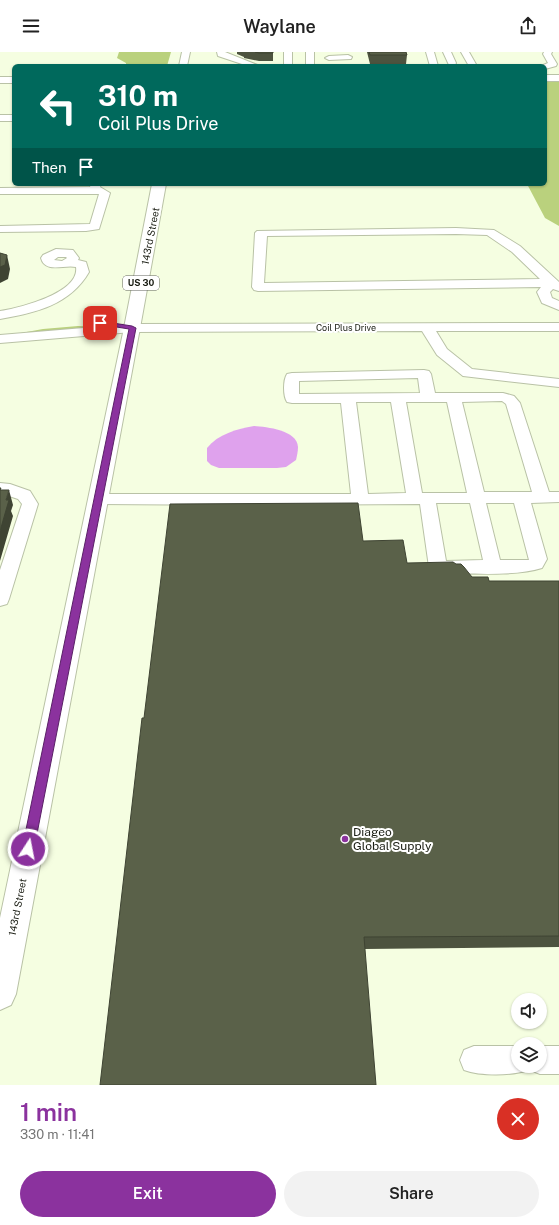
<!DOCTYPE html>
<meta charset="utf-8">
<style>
:root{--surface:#fff;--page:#f2f2f2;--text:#222;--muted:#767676;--accent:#8b329e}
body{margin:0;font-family:"Public Sans",sans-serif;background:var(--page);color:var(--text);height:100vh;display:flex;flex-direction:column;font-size:15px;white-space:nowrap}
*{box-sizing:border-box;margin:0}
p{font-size:13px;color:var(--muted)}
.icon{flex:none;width:22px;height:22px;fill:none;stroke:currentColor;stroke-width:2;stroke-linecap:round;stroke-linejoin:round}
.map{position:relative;height:1033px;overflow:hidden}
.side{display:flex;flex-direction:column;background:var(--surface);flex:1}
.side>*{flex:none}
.top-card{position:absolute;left:12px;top:12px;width:535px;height:122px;border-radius:6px;box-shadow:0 1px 3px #0004;background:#00695c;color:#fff;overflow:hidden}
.fabs{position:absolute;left:511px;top:941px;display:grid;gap:8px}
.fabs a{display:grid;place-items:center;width:36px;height:36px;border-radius:50%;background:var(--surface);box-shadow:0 1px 3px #0004;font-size:20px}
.pin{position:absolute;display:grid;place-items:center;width:34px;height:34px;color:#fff;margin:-17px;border-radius:8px;box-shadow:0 2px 6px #0006}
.me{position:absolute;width:44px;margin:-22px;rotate:11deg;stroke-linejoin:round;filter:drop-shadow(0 0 3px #0008)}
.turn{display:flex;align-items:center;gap:14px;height:84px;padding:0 20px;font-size:18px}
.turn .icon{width:52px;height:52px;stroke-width:2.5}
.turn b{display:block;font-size:28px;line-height:34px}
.then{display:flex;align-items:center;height:38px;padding:0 20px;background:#0003;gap:8px;font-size:15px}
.round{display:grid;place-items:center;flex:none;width:42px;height:42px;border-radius:21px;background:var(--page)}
.overview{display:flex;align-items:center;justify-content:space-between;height:68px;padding:0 20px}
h1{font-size:24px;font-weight:600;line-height:30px;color:var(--accent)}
.action{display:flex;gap:8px;margin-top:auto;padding:8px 20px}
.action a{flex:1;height:46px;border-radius:24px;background:var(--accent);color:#fff;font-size:16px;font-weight:600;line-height:46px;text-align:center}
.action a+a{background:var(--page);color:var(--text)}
header{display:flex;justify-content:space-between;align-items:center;height:52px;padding:0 20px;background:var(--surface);font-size:18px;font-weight:600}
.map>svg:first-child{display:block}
</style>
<header><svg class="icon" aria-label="menu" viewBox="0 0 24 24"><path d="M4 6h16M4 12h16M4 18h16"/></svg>Waylane<svg class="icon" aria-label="share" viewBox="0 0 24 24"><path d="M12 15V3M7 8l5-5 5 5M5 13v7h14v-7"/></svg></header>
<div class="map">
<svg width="559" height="1033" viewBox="0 0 559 1033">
<rect width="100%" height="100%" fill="#f5fee1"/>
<path fill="#bad17d" d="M119 0H171L167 14H126V11L117 6Z
M545 29H559V174L545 166 527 132H545Z
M78 274 102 275 10 283 43 277Z"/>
<path fill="#dfa2ed" d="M254 374C267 375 297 378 298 395 298 399 297 404 296 408L286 415 277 416H219L211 413 207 409V396C218 382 237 377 254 374Z"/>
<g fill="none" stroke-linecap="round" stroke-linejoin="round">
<defs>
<path id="minor" d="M182 0H190L187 14H179Z
M217 0H225L260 14H248L218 4Z
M284 0H292V14H284Z
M306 0H314V14H306Z
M426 0H434L438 14H430Z
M443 0H451L456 11 455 13H449Z
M461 0H469L477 14H469Z
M544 0H552L551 2 557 12 556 14 545 17V14H541L548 11 543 2Z
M348 3 352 5 351 7 329 8 325 6 329 4Z
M0 63H14V69H0Z
M91 132H101L100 135 110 141 99 177 86 179 0 180V174L90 172 99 142H0V136L90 135Z
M456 176 494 178 520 194 559 230V239L553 237 550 240 552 246 559 249V258L542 251 537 240 541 235 258 239 254 238 252 235 255 181 257 179ZM456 182 487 183 512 200 540 227 264 231 267 184Z
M56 197 73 198 79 206 78 208 86 210 89 220C70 253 35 261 0 267V259C19 256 80 241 76 215 65 212 45 222 41 206L43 203ZM58 205H66L67 206 62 209 54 208Z
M559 271V279H436L447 297 472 317 559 327V335L463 324 437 303 422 279 132 280 0 291V283L132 272Z
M424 318 429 319 431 322 435 341H503L514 344 520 351 549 440H559V450L531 451 547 507 542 516C513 525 469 521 438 521L432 519 429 515 420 452 246 453 98 452 92 451 90 447 92 443 98 442H351L341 351H292L287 350C283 344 283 328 287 322L292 321ZM418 326 420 341 299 342V329ZM502 349 506 352 532 440H484L462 350ZM356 350H391L406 441 368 442ZM406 350H447L467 441H422ZM436 451H470L483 508 446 509ZM486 451H514L529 508H500Z
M0 431 10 432 30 439 38 452 9 547 7 552 0 554V518L22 452 18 447 0 441Z
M474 994H518V1014H540V994H559V1022H540L530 1018 529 1015 528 1018C512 1024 480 1024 464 1018L460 1008 464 998Z"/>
<path id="major" d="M545 23H559V29H545Z
M0 25H14V31H0Z
M152 132H166L140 276 16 942 11 953 0 958V866L124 276Z"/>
</defs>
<use href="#minor" stroke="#b9c2a6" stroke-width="2"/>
<use href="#major" stroke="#b9c2a6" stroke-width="2"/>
<use href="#minor" fill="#fff" fill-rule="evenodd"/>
<use href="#major" fill="#fff" fill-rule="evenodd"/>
</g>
<path fill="#4d533f" d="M237 0H273V9H259L244 6V5L237 2Z
M367 0H406L407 3 406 12H370Z
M363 489 407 511 489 529H559V895L365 897 144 666Z"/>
<path fill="#3f4433" d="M7 203 10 217 8 227 0 231V215Z
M9 438 13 453 11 459 13 464 0 509V479L6 448Z"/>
<path fill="#5a6149" stroke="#3f4433" d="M255 0H273V1H259Z
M369 0H406L407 3H370Z
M0 201 7 203 5 213 0 215Z
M0 436H1L0 438H9L6 448H9L0 479Z
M358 451 363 489 403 488 407 511 453 510 456 512H461L464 515 472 525H488L489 529H559V884L364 885 376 1033H100L142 666H144L170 452Z"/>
<path fill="#8b329e" stroke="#5a2067" d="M100 269 132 274 136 276 34 797 32 800 28 802 24 800 22 797 129 277 98 272 97 271Z"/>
<circle fill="#8b329e" stroke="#fff" stroke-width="1.5" cx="345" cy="787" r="4"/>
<g text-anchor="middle" stroke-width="4" stroke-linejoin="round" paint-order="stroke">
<rect fill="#fff" stroke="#5f615a" stroke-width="1" x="123" y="224" width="36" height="14" rx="3"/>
<g font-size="9" font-weight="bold" fill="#1a1d13">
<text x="141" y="234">US 30</text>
</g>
<g font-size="9" fill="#1a1d13" stroke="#fff">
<text x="346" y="279">Coil Plus Drive</text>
</g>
<g font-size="10" fill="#1a1d13" stroke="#fff">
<text transform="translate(150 184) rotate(-79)" y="4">143rd Street</text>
<text transform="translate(17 855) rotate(-79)" y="4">143rd Street</text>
</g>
<g font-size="12" fill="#1a1d13" stroke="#fff" text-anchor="start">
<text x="353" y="784">Diageo<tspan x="353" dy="14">Global Supply</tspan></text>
</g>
</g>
</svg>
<div class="fabs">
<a><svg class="icon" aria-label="sound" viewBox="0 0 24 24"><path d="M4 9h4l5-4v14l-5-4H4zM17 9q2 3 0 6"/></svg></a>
<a><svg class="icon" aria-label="layers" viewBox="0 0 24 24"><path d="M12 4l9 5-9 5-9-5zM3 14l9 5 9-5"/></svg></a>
</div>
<div class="pin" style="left:100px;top:271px;background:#d93025"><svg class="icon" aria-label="arrive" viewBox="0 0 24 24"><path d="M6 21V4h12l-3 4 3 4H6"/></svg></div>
<svg class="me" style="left:28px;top:797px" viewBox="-20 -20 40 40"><circle r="17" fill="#8b329e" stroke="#fff" stroke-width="3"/><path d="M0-11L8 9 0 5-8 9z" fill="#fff"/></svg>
<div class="top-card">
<div class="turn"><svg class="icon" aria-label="left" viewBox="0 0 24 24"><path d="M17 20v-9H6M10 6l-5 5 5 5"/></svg><div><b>310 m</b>Coil Plus Drive</div></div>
<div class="then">Then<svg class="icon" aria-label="arrive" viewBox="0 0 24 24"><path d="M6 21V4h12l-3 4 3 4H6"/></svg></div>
</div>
</div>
<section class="side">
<div class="overview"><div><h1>1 min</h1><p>330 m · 11:41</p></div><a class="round" style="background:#d93025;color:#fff"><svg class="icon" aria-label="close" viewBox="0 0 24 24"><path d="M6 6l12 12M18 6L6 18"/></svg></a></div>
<div class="action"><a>Exit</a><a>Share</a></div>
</section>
